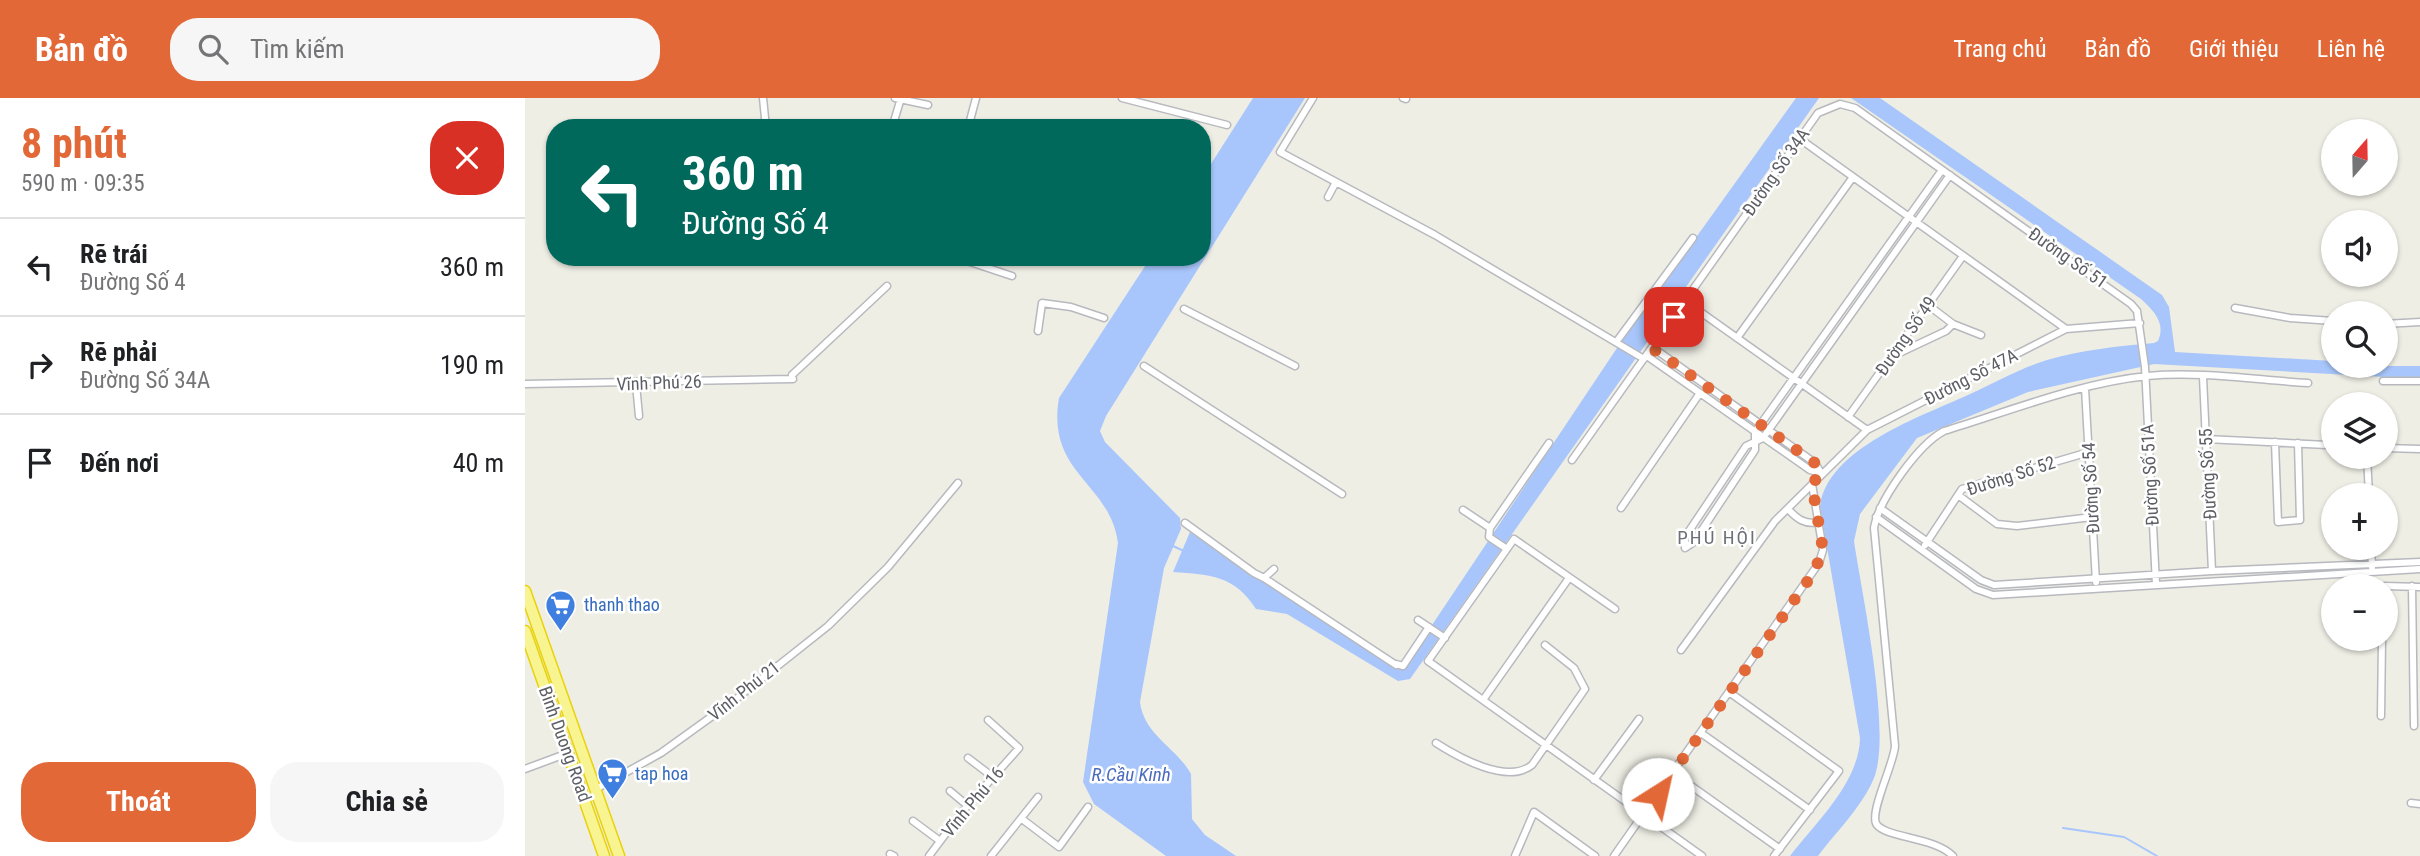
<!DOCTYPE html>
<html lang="vi">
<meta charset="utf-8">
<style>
:root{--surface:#fff;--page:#f6f6f6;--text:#202124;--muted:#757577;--line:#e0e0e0;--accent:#e26837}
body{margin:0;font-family:"Roboto Condensed",sans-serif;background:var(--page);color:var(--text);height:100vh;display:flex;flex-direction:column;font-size:26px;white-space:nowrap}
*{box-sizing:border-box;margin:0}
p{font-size:23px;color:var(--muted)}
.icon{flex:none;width:38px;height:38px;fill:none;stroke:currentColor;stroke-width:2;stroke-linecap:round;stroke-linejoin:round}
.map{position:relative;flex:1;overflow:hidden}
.details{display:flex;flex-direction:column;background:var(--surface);width:525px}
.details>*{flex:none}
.hud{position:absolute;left:21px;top:21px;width:665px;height:147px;border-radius:28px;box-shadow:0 2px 5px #0004;background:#00695c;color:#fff;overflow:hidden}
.needle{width:46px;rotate:20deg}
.controls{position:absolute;left:1796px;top:21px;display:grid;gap:14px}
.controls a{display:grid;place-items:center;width:77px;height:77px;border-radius:50%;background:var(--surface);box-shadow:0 2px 5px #0004;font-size:35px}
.pin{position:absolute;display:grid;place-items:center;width:60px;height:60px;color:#fff;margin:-30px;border-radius:14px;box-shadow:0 4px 10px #0006}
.me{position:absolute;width:77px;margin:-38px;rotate:35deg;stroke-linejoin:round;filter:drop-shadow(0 0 5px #0008)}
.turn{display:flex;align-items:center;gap:24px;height:147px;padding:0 21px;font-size:32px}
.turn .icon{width:91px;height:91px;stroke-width:2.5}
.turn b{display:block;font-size:49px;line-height:60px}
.round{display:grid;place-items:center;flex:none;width:74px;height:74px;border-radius:28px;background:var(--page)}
.head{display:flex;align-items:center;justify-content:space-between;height:119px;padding:0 21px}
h1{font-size:42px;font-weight:700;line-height:52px;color:var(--accent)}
.cta{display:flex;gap:14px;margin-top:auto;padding:14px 21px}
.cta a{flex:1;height:80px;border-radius:28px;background:var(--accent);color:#fff;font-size:28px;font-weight:700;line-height:80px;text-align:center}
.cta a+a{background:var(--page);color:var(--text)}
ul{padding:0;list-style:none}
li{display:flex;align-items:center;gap:21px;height:98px;padding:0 21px;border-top:2px solid var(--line)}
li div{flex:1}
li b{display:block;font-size:26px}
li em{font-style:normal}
header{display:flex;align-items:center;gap:42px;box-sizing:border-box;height:98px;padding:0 35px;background:var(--accent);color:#fff}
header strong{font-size:33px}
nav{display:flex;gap:38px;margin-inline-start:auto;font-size:24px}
.search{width:490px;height:63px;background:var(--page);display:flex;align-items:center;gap:18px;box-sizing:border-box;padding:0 24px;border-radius:28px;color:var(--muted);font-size:26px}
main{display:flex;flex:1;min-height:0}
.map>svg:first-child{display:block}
</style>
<header>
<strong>Bản đồ</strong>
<div class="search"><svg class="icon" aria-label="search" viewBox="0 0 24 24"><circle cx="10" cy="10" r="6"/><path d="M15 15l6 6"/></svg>Tìm kiếm</div>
<nav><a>Trang chủ</a><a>Bản đồ</a><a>Giới thiệu</a><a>Liên hệ</a></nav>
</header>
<main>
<section class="details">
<div class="head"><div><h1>8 phút</h1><p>590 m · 09:35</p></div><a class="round" style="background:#d93025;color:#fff"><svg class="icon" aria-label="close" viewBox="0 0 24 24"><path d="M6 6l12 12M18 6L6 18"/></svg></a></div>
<ul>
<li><svg class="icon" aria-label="left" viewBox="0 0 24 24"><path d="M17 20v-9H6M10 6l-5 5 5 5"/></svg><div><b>Rẽ trái</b><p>Đường Số 4</p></div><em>360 m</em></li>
<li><svg class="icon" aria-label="right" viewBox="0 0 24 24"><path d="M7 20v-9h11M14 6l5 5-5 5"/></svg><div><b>Rẽ phải</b><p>Đường Số 34A</p></div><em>190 m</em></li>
<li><svg class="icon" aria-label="arrive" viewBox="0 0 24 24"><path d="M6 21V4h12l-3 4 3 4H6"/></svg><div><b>Đến nơi</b></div><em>40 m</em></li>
</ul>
<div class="cta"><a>Thoát</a><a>Chia sẻ</a></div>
</section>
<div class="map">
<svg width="1895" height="758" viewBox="0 0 1895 758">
<rect width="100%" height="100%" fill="#eeeee5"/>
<path fill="#a8c6fb" d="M728 0H780L581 318 575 333 580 344 655 420 656 431 639 470 615 604C619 637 651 649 666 676L667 721 680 737 711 758H641L569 706 558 684 593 445C585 384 521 376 534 300L626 159H677V80Z
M1271 0H1294L885 581 873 583 762 516 731 511C709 477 686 477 648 474L665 434 716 470 879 569 1094 247Z
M1326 0H1355L1637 197 1644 209 1650 254 1808 263V268H1895V281L1629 266 1503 294 1392 340 1335 416 1329 443C1337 497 1367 634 1349 680 1337 709 1311 734 1293 758H1265C1291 724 1334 685 1335 640L1295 409C1301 351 1397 318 1443 297 1469 285 1495 270 1522 262 1557 252 1593 248 1629 245L1633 243C1641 225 1629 213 1616 201Z"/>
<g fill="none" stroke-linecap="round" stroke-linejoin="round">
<path stroke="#a8c6fb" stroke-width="2" d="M648 448 659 453
M1538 730 1599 739 1632 758"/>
<defs>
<path id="street" d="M238 0 241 30
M370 0 403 7
M597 0 702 27
M788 0 755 54 910 137 1119 261
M878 0 881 1
M367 30 376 0
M443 30 451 0
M1275 41 1541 231
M1417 72 1230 334V352L1169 444 1160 450V439L1221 348 1238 340 1425 77
M803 99 811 84
M430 159 487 178
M1160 203 1342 332
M1710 210 1765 220 1808 223
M659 211 770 268
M1428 226 1456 237
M1860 226 1895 224
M513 233 517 205 546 209 579 220
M1212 240 1328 79
M1092 243 1168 140
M1127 249 1290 365 1296 375
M1122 258 1285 372 1296 375
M1368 258 1421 233 1428 226 1403 207
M619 268 817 396
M267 277 362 188
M1678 279 1687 473
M1858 283H1895
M0 286 268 281
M111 286 114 318
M1560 290 1571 484
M1323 319 1438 158
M1681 341 1802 347
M1750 344 1753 424 1775 422 1773 345
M1860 350 1895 351
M1842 359 1844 397
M1047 362 1293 15 1315 6 1330 10 1606 206 1612 213 1620 269 1631 486
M1433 397 1472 426 1492 428 1567 419
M1096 410 1175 295
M1355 410 1456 482 1469 487 1687 473 1895 464
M1263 411C1272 421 1280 427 1294 424
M938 412 965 430 964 439 982 451
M1351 419 1451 491 1468 497 1895 471
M660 425 729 475 739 480 749 471
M965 430 1024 345
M1400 447 1437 391 1564 354
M1846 450 1847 469
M739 480 871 567
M1846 488H1850
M1860 488 1895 489
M1887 488 1889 628
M1090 511 989 441 903 563 1177 758
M893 522 920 540
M1156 552 1250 423 1342 332 1541 231 1615 225
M871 566 878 568 904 529
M1204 594 1314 673 1249 758
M958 602 1044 480
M1856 618 1857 541
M1176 635 1285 712
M911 645C933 659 982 687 1007 667L1060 591 1049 570 1020 547
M443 660 468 679
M0 671 43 655
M1148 675 1255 751
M1069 682 1114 621
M71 691 136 655 211 601 303 528 363 469 433 385
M425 693 443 708
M1886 705 1895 706
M497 721 534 749 563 709
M388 723 415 743
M365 756 369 758
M404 758 437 714 494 650 463 622
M466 758 513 699
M990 758 1009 714 1070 758
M1089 758 1294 465 1298 452 1287 386
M1428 758C1409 739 1363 740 1352 727 1343 716 1369 666 1370 648L1349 430C1354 401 1394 346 1419 333 1485 313 1554 285 1622 278 1675 273 1731 282 1783 285"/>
<path id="highway" d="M0 493 94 758
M0 533 79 758"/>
</defs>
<use href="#street" stroke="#b7b9be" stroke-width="9"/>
<use href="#highway" stroke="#e9d20a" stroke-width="13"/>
<use href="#street" stroke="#fff" stroke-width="6"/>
<use href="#highway" stroke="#f8f492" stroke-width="10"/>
</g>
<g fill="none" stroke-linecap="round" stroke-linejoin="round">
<path stroke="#e26837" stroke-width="12" stroke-dasharray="0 21.6" d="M1133 696 1289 474 1298 452 1287 386 1296 375 1290 365 1127 250 1149 219"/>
</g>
<defs>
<symbol id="supermarket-pin" viewBox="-11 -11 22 30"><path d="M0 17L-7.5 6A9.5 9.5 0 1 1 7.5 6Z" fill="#3f7fe0" stroke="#fff"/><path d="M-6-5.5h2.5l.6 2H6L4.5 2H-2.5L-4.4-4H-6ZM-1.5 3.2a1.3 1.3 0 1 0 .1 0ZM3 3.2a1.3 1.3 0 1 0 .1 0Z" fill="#fff"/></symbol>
</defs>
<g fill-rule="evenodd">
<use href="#supermarket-pin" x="18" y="490" width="35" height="47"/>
<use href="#supermarket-pin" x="70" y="658" width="35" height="47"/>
</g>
<g text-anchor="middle" stroke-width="5" stroke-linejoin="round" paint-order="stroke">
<g font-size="18" fill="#5d5f65" stroke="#fff">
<text transform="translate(1251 74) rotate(-55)" y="6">Đường Số 34A</text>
<text transform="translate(1543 160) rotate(35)" y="6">Đường Số 51</text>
<text transform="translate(1381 238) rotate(-55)" y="6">Đường Số 49</text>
<text transform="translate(1446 279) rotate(-27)" y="6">Đường Số 47A</text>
<text transform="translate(134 285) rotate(-2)" y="6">Vĩnh Phú 26</text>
<text transform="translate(1683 376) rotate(-93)" y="6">Đường Số 55</text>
<text transform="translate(1625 377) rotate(-93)" y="6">Đường Số 51A</text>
<text transform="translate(1486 378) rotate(-18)" y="6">Đường Số 52</text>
<text transform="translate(1566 390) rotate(-93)" y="6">Đường Số 54</text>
<text transform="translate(219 593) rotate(-38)" y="6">Vĩnh Phú 21</text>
<text transform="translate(40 646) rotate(70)" y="6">Binh Duong Road</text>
<text transform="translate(448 704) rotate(-50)" y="6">Vĩnh Phú 16</text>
</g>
<g font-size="18" fill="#366cbe" stroke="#fff" text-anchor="start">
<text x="59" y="513">thanh thao</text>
<text x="110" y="682">tap hoa</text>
</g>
<g font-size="19" letter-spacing="2" fill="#6e7077" stroke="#fff">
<text x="1192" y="446">PHÚ HỘI</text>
</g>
<g font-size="19" font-style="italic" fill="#4b6bbf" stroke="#fff">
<text x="606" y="683">R.Cầu Kinh</text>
</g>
</g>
</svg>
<div class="controls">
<a><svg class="needle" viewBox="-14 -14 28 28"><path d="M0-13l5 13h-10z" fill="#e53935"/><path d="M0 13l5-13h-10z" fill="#757577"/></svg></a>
<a><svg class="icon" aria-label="sound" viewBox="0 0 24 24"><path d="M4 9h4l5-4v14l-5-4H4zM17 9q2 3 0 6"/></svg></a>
<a><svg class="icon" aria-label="search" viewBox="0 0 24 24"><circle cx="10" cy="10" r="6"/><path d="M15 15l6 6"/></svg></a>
<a><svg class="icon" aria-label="layers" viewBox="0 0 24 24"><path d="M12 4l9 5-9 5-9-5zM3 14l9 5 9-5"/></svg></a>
<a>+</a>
<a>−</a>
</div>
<div class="pin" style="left:1149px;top:219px;background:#d93025"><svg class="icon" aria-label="arrive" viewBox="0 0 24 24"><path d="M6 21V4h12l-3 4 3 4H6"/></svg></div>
<svg class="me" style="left:1133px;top:696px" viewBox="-20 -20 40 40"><circle r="19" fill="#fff"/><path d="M0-13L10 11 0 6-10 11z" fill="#e26837"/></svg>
<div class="hud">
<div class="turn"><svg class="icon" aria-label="left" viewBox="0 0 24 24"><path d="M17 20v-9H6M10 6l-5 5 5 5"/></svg><div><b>360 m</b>Đường Số 4</div></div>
</div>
</div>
</main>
